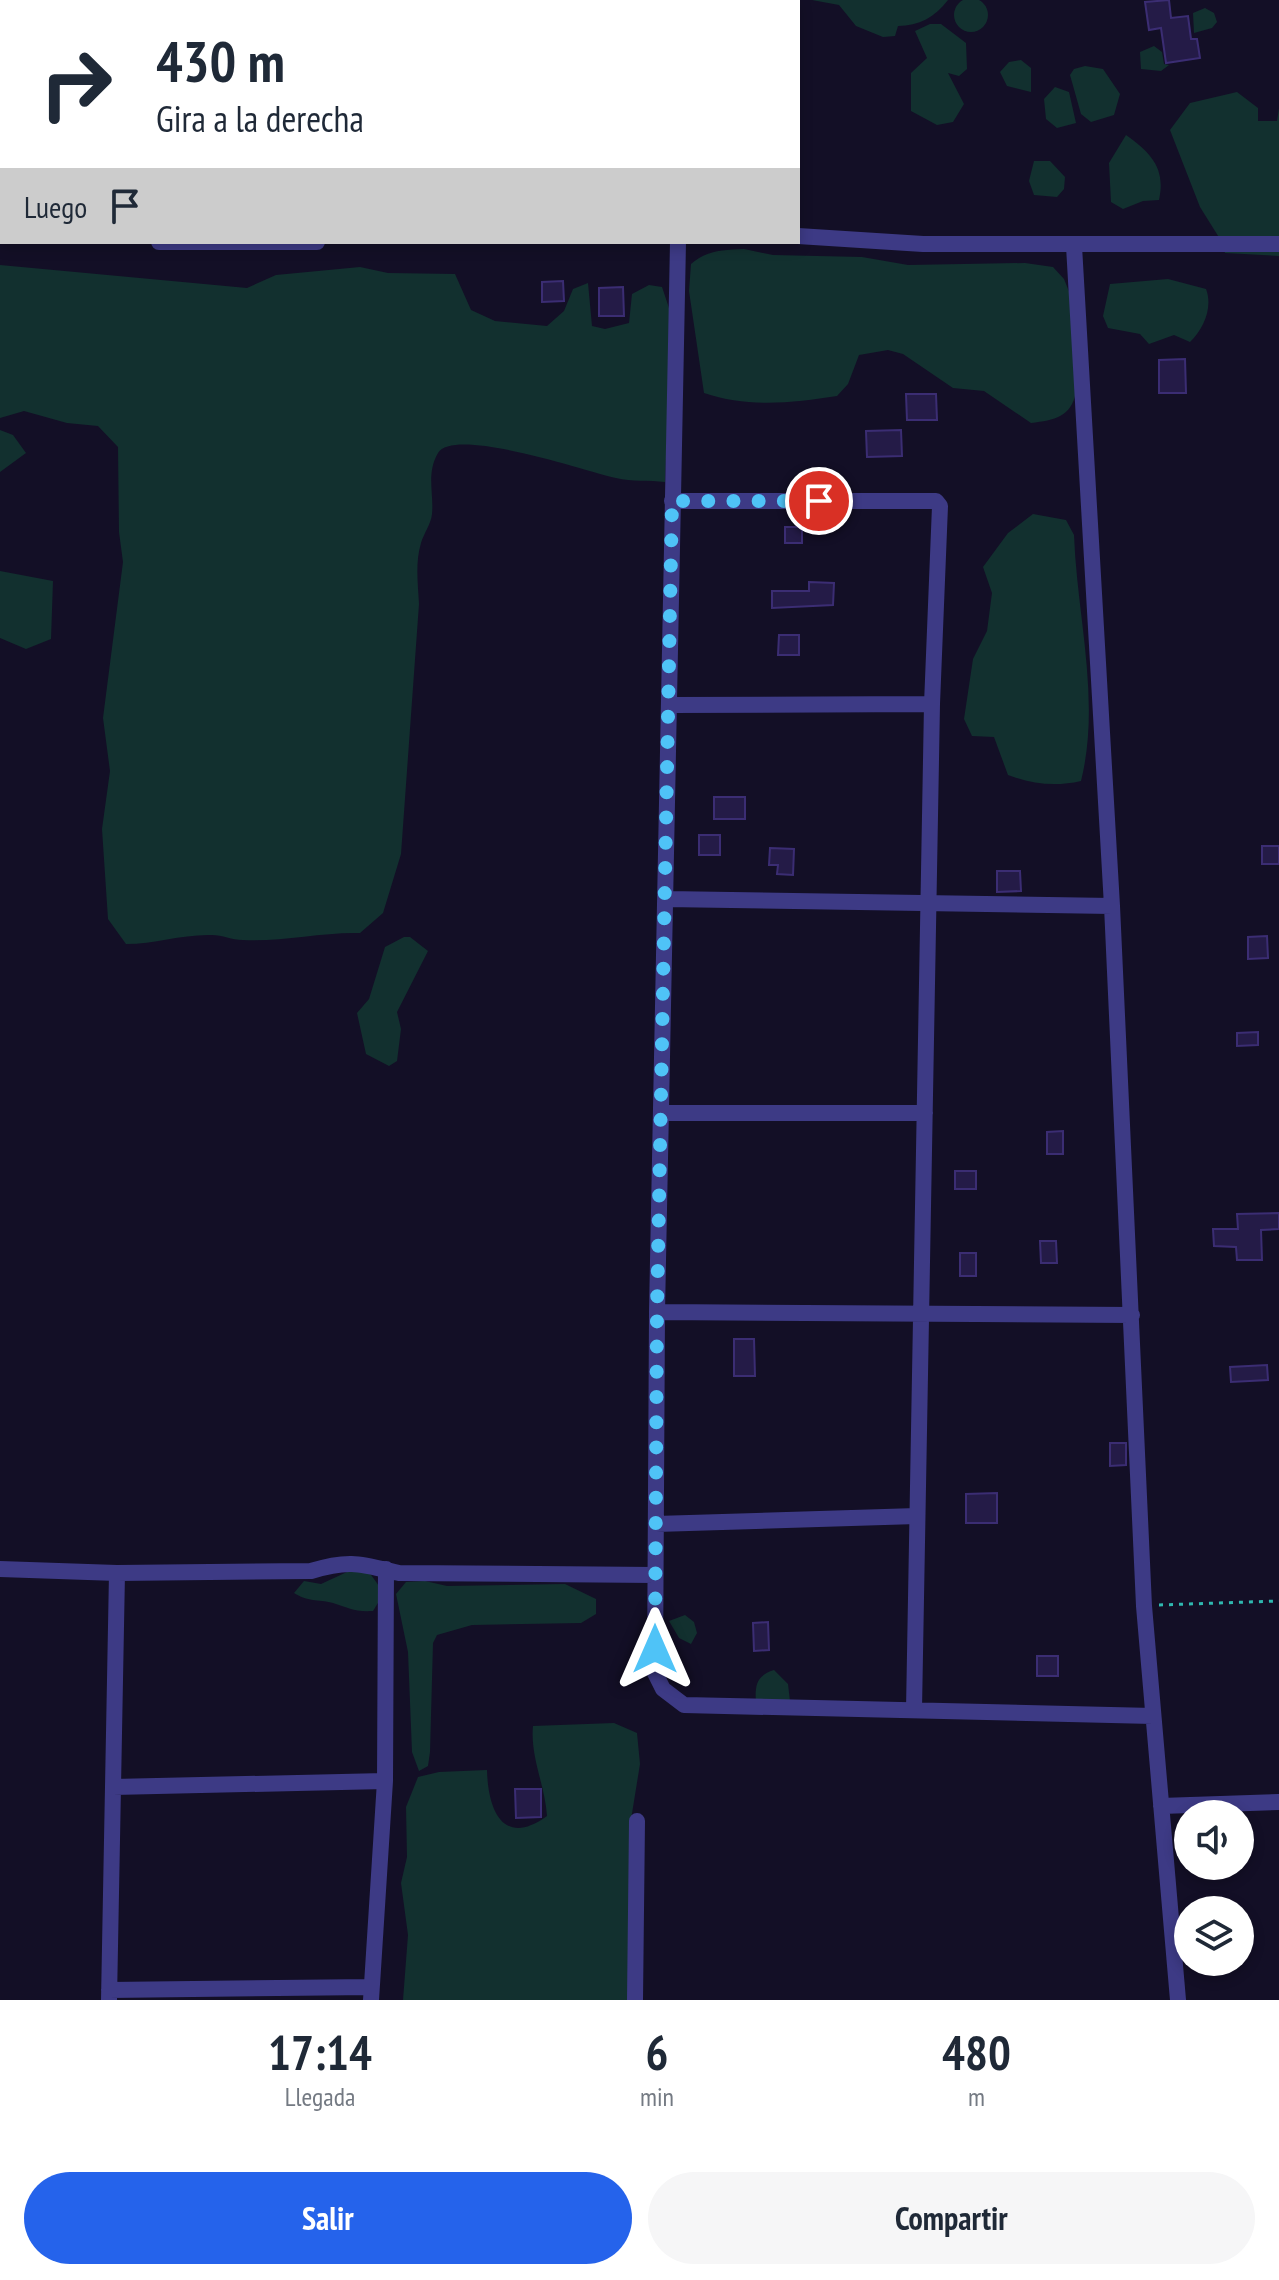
<!DOCTYPE html>
<html lang="es">
<style>
:root{--surface:#fff;--page:#f6f6f7;--text:#1f2937;--muted:#747a83;--accent:#2563eb}
body{margin:0;font-family:"PT Sans Narrow",sans-serif;background:var(--page);color:var(--text);height:100vh;display:flex;flex-direction:column;font-size:30px;white-space:nowrap}
*{box-sizing:border-box;margin:0}
p{font-size:26px;color:var(--muted)}
.icon{flex:none;width:44px;height:44px;fill:none;stroke:currentColor;stroke-width:2;stroke-linecap:round;stroke-linejoin:round}
.map{position:relative;height:2000px;overflow:hidden}
.panel{display:flex;flex-direction:column;background:var(--surface);flex:1}
.panel>*{flex:none}
.guide{position:absolute;left:0px;top:0px;width:800px;height:244px;box-shadow:0 4px 12px #0003;background:#fff;color:var(--text);overflow:hidden}
.buttons{position:absolute;left:1174px;top:1800px;display:grid;gap:16px}
.buttons a{display:grid;place-items:center;width:80px;height:80px;border-radius:50%;background:var(--surface);box-shadow:0 4px 12px #0003;font-size:40px}
.pin{position:absolute;display:grid;place-items:center;width:68px;height:68px;color:#fff;margin:-34px;border:4px solid #fff;border-radius:50%;box-shadow:0 2px 8px #0007}
.me{position:absolute;width:88px;margin:-44px;rotate:0deg;stroke-linejoin:round;filter:drop-shadow(0 0 6px #0008)}
.turn{display:flex;align-items:center;gap:28px;height:168px;padding:0 24px;font-size:36px}
.turn .icon{width:104px;height:104px;stroke-width:2.5}
.turn b{display:block;font-size:56px;line-height:68px}
.then{display:flex;align-items:center;height:76px;padding:0 24px;background:#0003;gap:16px;font-size:30px}
.eta{display:flex;justify-content:space-evenly;align-items:center;height:136px;text-align:center}
.eta b{font-size:48px;font-weight:600;line-height:56px}
.cta{display:flex;gap:16px;margin-top:auto;padding:16px 24px}
.cta a{flex:1;height:92px;border-radius:48px;background:var(--accent);color:#fff;font-size:32px;font-weight:600;line-height:92px;text-align:center}
.cta a+a{background:var(--page);color:var(--text)}
.map>svg:first-child{display:block}
</style>
<div class="map">
<svg width="1279" height="2000" viewBox="0 0 1279 2000">
<rect width="100%" height="100%" fill="#130f26"/>
<path fill="#12302f" d="M954 15a17 17 0 1 1 34 0a17 17 0 1 1-34 0Z
M0 0H126L127 2H2L0 100Z
M812 0H948C935 17 919 26 898 26L895 36 883 37 856 26 839 5Z
M1205 8 1214 13 1217 22 1212 28 1194 33 1193 13Z
M930 24H941L966 43 967 69 959 76 948 73 964 104 953 122 937 125 911 111V73L927 58 915 31Z
M1154 46 1162 52 1164 64 1169 65 1161 71 1141 69 1140 52Z
M1021 60 1031 68V92L1007 86 1000 72 1009 62Z
M1085 66 1103 69 1120 94 1114 115 1091 122 1081 114 1070 75 1074 69Z
M1055 87 1069 92 1076 123 1057 128 1046 119 1044 99Z
M1237 92 1258 108V121H1277L1279 108V256L1225 253 1220 239 1200 207 1170 130 1190 103Z
M1126 135C1151 153 1166 168 1159 200L1143 201 1123 209 1111 202 1109 163Z
M1034 161H1050L1065 177 1064 189 1057 197 1034 195 1029 181Z
M744 249 773 255 862 257 908 265 1025 263 1053 267 1064 279 1070 294 1076 392C1071 417 1055 420 1031 423L984 391 953 388 903 354 888 350 859 355 848 384 837 396C793 403 747 408 704 393L689 291 691 264C707 250 723 250 744 249Z
M0 265 247 288 276 275 360 267 388 273 455 274 471 310 495 321 547 326 564 311 573 289 588 283 592 326 605 329 629 323 632 294 649 285 662 287 672 317 665 482C649 480 632 482 616 478 588 472 455 426 438 453 426 474 434 493 432 514 431 524 424 533 421 543 415 563 418 584 419 604L401 854 383 913 360 933C321 932 282 942 243 940 232 940 222 935 212 935 183 934 155 944 126 944L108 919 102 829 110 771 103 718 123 562 119 532 118 447 98 426 67 423 24 411 0 418Z
M1168 279 1206 289C1213 307 1204 329 1190 342L1174 335 1149 344 1140 334 1108 328 1103 316 1110 284Z
M0 430 13 435 26 453 0 472Z
M1033 514 1066 520 1074 535C1077 617 1101 701 1081 781 1055 787 1032 784 1008 775L994 737 972 736 964 719 973 659 987 631 992 593 983 567 1008 533Z
M0 571 53 581 51 639 26 649 0 638Z
M404 937H410L428 951 397 1012 401 1029 397 1061 389 1066 366 1054 357 1013 369 999 385 947Z
M347 1572H369L384 1593 373 1611C353 1612 350 1608 333 1603 317 1599 308 1602 294 1593L304 1581 321 1584Z
M425 1581 447 1586 565 1584 596 1599V1614L581 1623 472 1625 437 1635 433 1643 430 1752 428 1766 419 1771 412 1752 408 1652 396 1594 406 1582Z
M685 1615 694 1622 697 1633 691 1644 679 1638 669 1621Z
M774 1670 788 1684 790 1701 756 1705C755 1687 755 1676 774 1670Z
M614 1723 637 1733 640 1764 629 1832 640 1951 637 2000H403L408 1935 401 1883 407 1857 406 1807 418 1777 439 1772 487 1770C488 1810 503 1848 547 1816 545 1785 530 1757 533 1726Z"/>
<path fill="#241b47" stroke="#3b2d73" stroke-width="2" d="M1169 0 1171 18 1188 16 1191 39H1197L1200 58 1166 63 1161 28 1149 30 1145 2Z
M563 281 564 301 542 302V282Z
M623 287 624 316H599V288Z
M1185 359 1186 393H1159V360Z
M906 394H936L937 420H907Z
M901 430 902 456 867 457 866 431Z
M785 527H802V543H785Z
M809 582 834 583 833 605 772 608V591H809Z
M779 635H799V655H778Z
M714 797H745V819H714Z
M699 835H720V855H699Z
M1262 846H1279V864H1262Z
M770 848 794 849 793 875 777 874 778 865H769Z
M997 871H1020L1021 891 997 892Z
M1267 936 1268 958 1248 959V937Z
M1258 1032V1045L1237 1046V1033Z
M1063 1131V1154H1047V1132Z
M955 1171H976V1189H955Z
M1279 1213V1229L1261 1230 1262 1260H1237L1236 1247 1214 1246 1213 1229H1238L1237 1214Z
M1040 1241H1056L1057 1263H1041Z
M960 1253H976V1276H960Z
M734 1339H754L755 1376H734Z
M1267 1365 1268 1380 1231 1382 1230 1367Z
M1110 1443H1126V1465L1110 1466Z
M997 1493V1523H966V1494Z
M768 1622 769 1650 754 1651 753 1623Z
M1037 1656H1058V1676H1037Z
M515 1789H541V1817L516 1818Z"/>
<g fill="none" stroke-linecap="round" stroke-linejoin="round">
<path stroke="#2fb8b0" stroke-width="3" stroke-dasharray="4 6" stroke-linecap="butt" d="M1159 1605 1279 1601"/>
<path stroke="#3d3a85" stroke-width="16" d="M0 236H2
M798 236 923 244H1279
M159 242H317
M678 242 657 1312 655 1673 663 1689 684 1705 1153 1716
M1074 246 1112 906 1144 1606 1178 2000
M672 501H936L940 506 932 704 914 1710
M670 705 932 704
M666 899 1112 906
M662 1113H925
M657 1312 1132 1315
M656 1524 917 1516
M0 1569 117 1573 311 1571C350 1559 361 1564 399 1573L655 1575
M113 1787 385 1781
M1161 1806 1279 1802
M109 1990 371 1987
M109 2000 117 1573
M371 2000 385 1781 386 1569
M635 2000 637 1821"/>
</g>
<g fill="none" stroke-linecap="round" stroke-linejoin="round">
<path stroke="#4fc3f7" stroke-width="14" stroke-dasharray="0 25.2" d="M655 1649 657 1312 672 501H819"/>
</g>
</svg>
<div class="buttons">
<a><svg class="icon" aria-label="sound" viewBox="0 0 24 24"><path d="M4 9h4l5-4v14l-5-4H4zM17 9q2 3 0 6"/></svg></a>
<a><svg class="icon" aria-label="layers" viewBox="0 0 24 24"><path d="M12 4l9 5-9 5-9-5zM3 14l9 5 9-5"/></svg></a>
</div>
<div class="pin" style="left:819px;top:501px;background:#d93025"><svg class="icon" aria-label="arrive" viewBox="0 0 24 24"><path d="M6 21V4h12l-3 4 3 4H6"/></svg></div>
<svg class="me" style="left:655px;top:1649px" viewBox="-20 -20 40 40"><path d="M0-17L14 15 0 8-14 15z" fill="#4fc3f7" stroke="#fff" stroke-width="4"/></svg>
<div class="guide">
<div class="turn"><svg class="icon" aria-label="right" viewBox="0 0 24 24"><path d="M7 20v-9h11M14 6l5 5-5 5"/></svg><div><b>430 m</b>Gira a la derecha</div></div>
<div class="then">Luego<svg class="icon" aria-label="arrive" viewBox="0 0 24 24"><path d="M6 21V4h12l-3 4 3 4H6"/></svg></div>
</div>
</div>
<section class="panel">
<div class="eta">
<div><b>17:14</b><p>Llegada</p></div>
<div><b>6</b><p>min</p></div>
<div><b>480</b><p>m</p></div>
</div>
<div class="cta"><a>Salir</a><a>Compartir</a></div>
</section>
